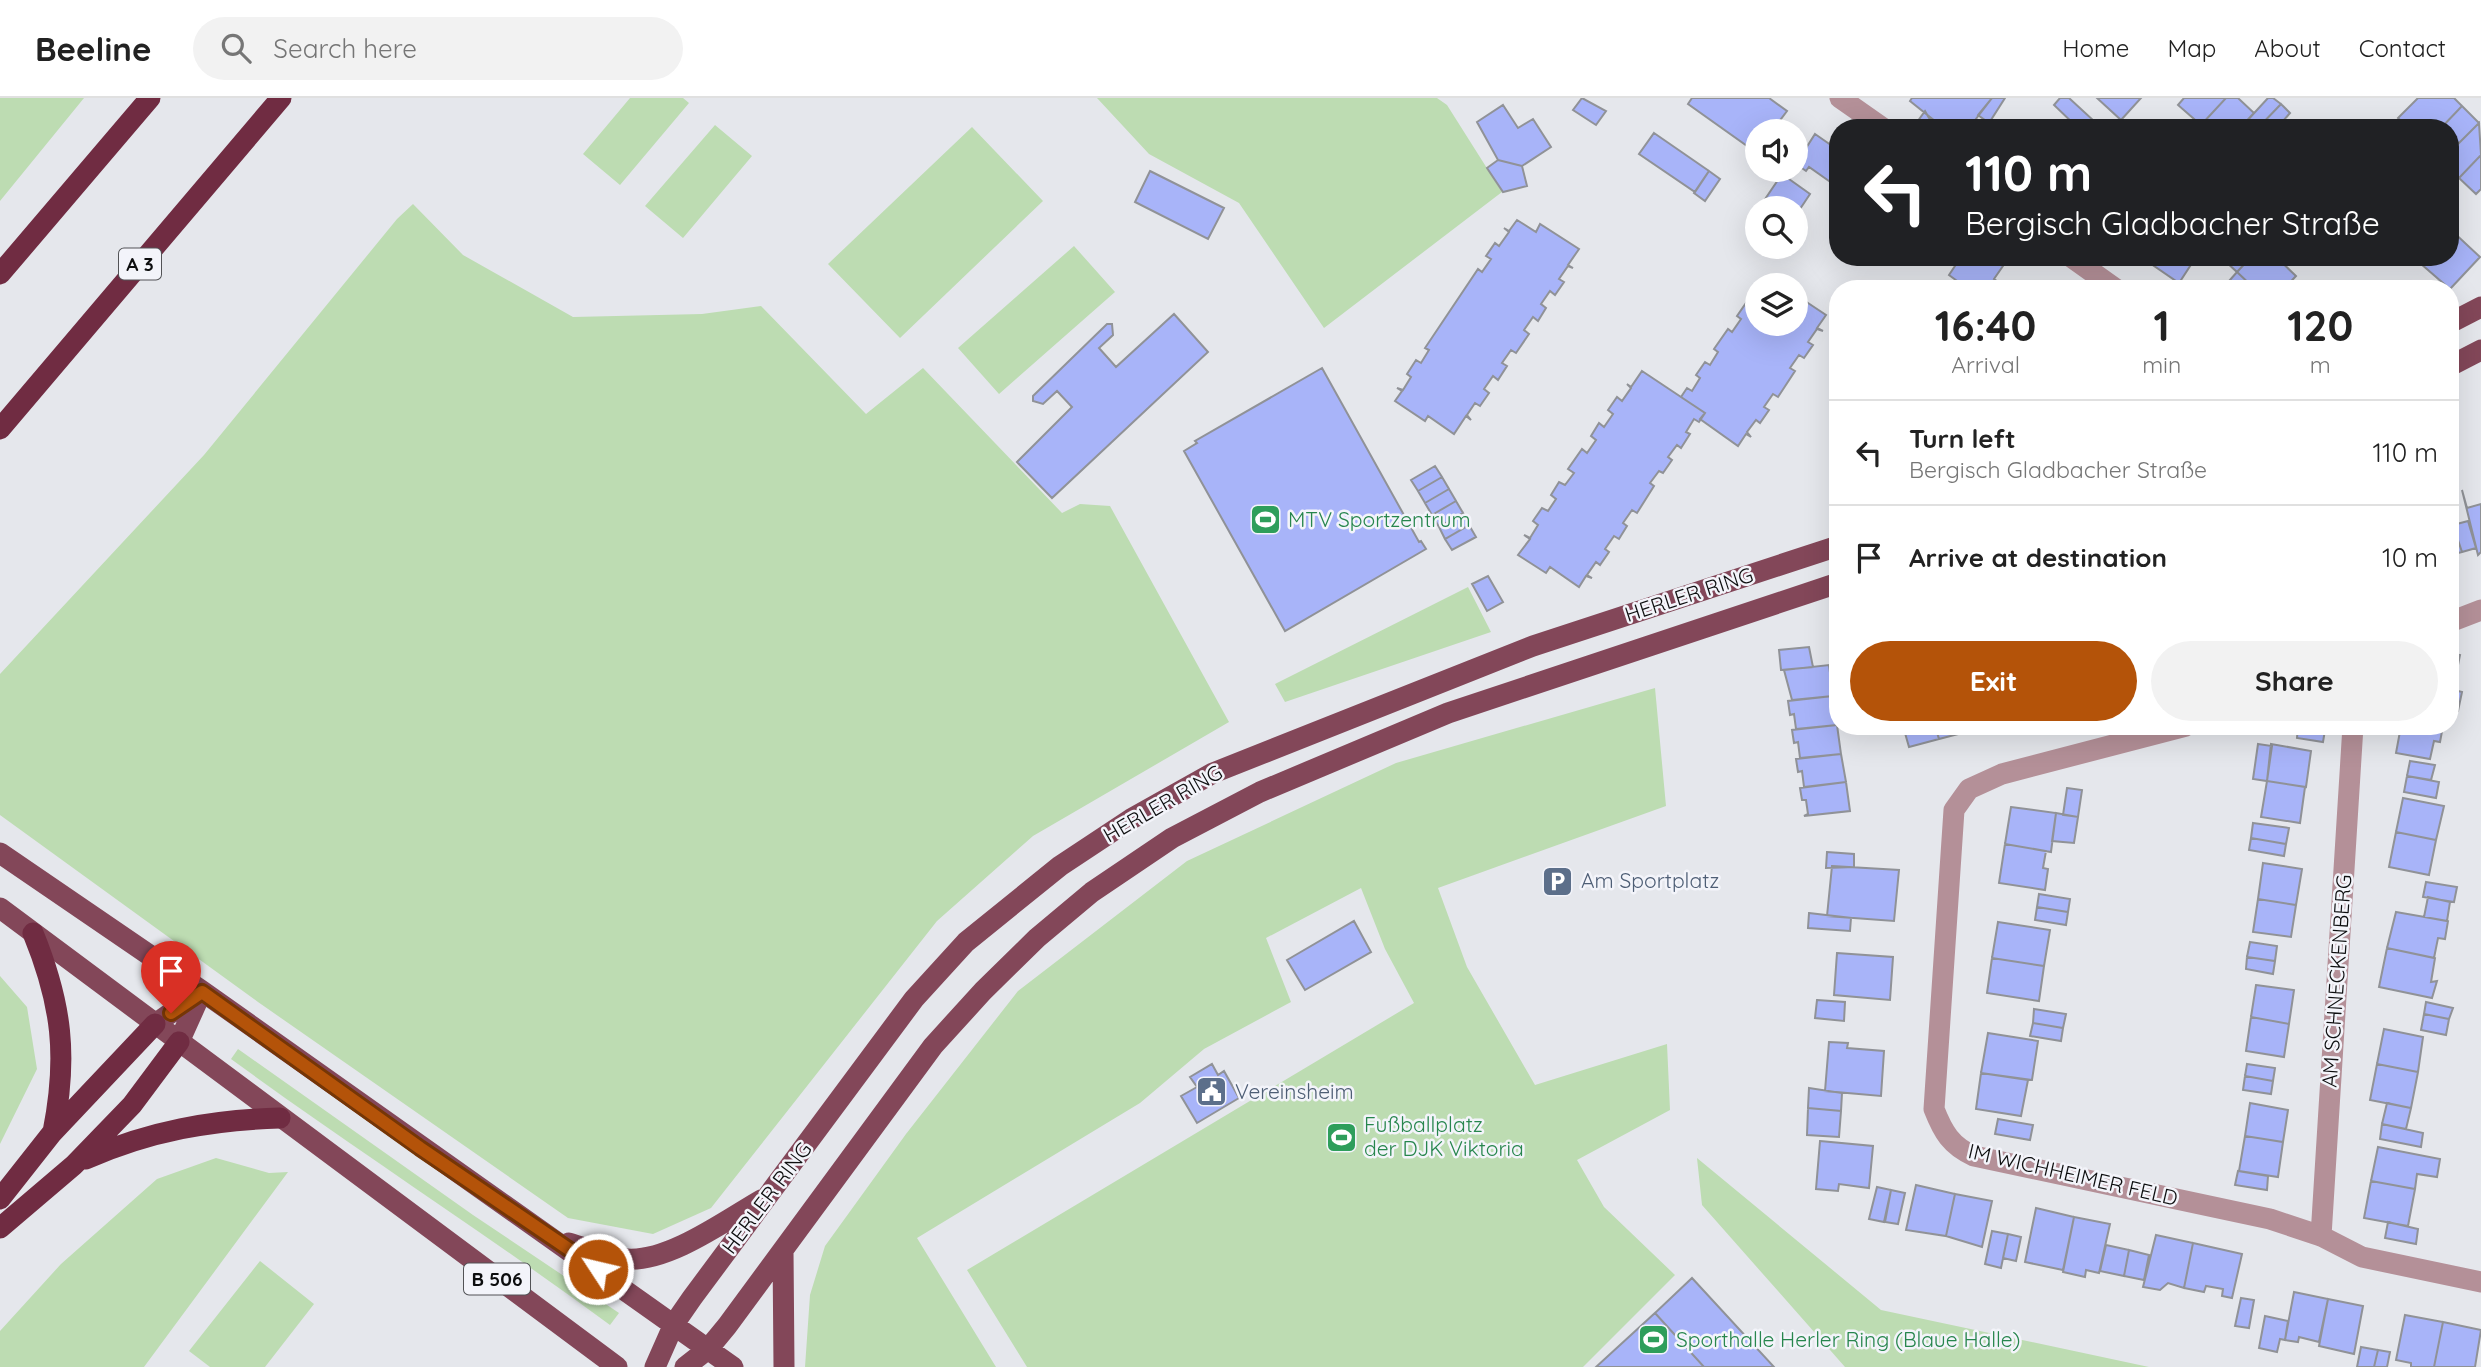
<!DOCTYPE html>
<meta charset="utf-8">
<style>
:root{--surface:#fff;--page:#f2f2f2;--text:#222;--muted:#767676;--line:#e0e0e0;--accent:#b45309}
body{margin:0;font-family:Quicksand,sans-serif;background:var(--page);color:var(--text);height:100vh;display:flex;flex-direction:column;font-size:26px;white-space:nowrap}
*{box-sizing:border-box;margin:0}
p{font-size:23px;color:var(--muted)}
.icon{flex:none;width:38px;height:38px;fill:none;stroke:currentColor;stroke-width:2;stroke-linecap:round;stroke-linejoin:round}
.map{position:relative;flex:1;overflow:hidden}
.panel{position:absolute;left:1829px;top:182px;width:630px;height:455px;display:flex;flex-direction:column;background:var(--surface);border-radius:28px;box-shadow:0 7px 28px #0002}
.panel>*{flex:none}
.hud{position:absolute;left:1829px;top:21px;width:630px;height:147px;border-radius:28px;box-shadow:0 7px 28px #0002;background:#202124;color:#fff;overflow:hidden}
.tools{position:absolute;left:1745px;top:21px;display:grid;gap:14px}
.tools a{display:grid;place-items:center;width:63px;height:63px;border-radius:50%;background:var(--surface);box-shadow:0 7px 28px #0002;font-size:35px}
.pin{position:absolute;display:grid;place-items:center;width:60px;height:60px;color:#fff;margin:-72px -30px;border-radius:50% 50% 50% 0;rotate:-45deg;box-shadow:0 0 7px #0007}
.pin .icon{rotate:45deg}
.me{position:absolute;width:77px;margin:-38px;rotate:305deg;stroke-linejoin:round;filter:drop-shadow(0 0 5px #0008)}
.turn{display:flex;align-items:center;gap:24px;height:147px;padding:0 21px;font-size:32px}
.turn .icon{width:91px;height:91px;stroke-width:2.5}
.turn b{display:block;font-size:49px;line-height:60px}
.eta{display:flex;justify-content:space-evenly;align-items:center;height:119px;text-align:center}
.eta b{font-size:42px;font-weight:700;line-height:49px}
.button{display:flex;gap:14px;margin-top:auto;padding:14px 21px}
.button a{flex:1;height:80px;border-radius:42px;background:var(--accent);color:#fff;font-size:28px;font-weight:700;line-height:80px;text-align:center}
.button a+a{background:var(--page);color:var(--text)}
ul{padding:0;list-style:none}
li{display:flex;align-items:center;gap:21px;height:105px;padding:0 21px;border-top:2px solid var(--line)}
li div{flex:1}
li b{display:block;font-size:26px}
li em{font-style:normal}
header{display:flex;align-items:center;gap:42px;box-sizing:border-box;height:98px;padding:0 35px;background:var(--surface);border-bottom:2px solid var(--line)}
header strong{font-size:33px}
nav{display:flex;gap:38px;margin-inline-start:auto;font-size:24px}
.search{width:490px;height:63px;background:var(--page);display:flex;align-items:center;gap:18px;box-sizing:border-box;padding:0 24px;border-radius:38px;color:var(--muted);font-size:26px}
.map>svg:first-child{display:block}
</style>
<header>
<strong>Beeline</strong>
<div class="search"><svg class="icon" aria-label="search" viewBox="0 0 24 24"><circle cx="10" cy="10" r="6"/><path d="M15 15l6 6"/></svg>Search here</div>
<nav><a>Home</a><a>Map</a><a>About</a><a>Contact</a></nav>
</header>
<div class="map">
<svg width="2481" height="1269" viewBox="0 0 2481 1269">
<rect width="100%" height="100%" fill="#e5e7ec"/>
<path fill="#bddcb2" d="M0 0H84L0 103Z
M630 0H683L689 5 620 87 583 56Z
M1097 0H1437L1447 7 1502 94 1324 230 1239 105 1149 56Z
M715 27 752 58 683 140 645 108Z
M972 29 1043 103 900 240 828 166Z
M413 106 463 157 573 219 702 216 761 208 866 316 923 270 1062 415 1080 406 1110 408 1229 624 1033 738 937 823 711 1110 653 1136 568 1120 258 904 0 717V576L204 357 397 121Z
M1074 148 1115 194 999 296 958 250Z
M1468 489 1491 534 1285 604 1275 586Z
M1655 590 1666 708 1438 790 1467 869 1535 987 1667 946 1670 1012 1577 1062 1604 1109 1675 1177 1583 1269H1027L967 1172 1414 905 1385 851 1361 790 1266 840 1291 904 1204 951 1140 1005 917 1140 996 1269H805L810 1197 825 1148 906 1036 1018 893 1187 763 1396 665Z
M0 878 27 909 37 971 0 1046Z
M238 951 473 1117 619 1215 610 1227C485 1135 356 1052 231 961Z
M216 1060 269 1075 288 1074 144 1269H0V1233L61 1166 157 1081Z
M1697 1060 1881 1212 2149 1269H1845L1702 1107Z
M260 1163 314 1206 265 1269H210L189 1253Z"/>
<path fill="#a8b4f9" stroke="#909297" stroke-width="2" d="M1582 0 1606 13 1596 27 1573 12Z
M1692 0H1769L1787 13 1772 33H1757V55L1688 6Z
M1912 0H1992L1969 30 1940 27 1910 3Z
M1992 0H2005L1989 25 1978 17Z
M2060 0H2069L2094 23 2088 30H2078L2054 7Z
M2097 0H2141L2121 22Z
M2184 0H2226L2201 27 2178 7Z
M2226 0H2238L2254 15 2240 30H2203L2201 27Z
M2268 0H2273L2281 6 2258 30H2251L2245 25Z
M2418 0H2454L2462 8 2441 30H2408L2398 20Z
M2281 6 2290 15 2277 30H2258Z
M1503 7 1518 30 1533 21 1551 49 1522 68 1498 62 1477 24Z
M2462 8 2479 25 2450 54V30H2441Z
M1925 13 1929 20 1948 30 1915 27Z
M2479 25 2481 57 2459 80 2450 71V54Z
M1654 35 1709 73 1695 94 1639 56Z
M1815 36 1838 52 1836 88 1809 69 1806 73 1796 66Z
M2481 57V91L2476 96 2459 80Z
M1498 62 1522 68 1527 88 1503 94 1487 70Z
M1150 73 1224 110 1208 141 1135 104Z
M1709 73 1720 81 1705 103 1694 95Z
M1782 76 1810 96 1796 117V110H1759Z
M1517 122 1536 134 1540 126 1579 151 1568 167 1573 170 1568 168 1559 181 1564 184 1555 197 1550 193 1541 206 1546 210 1538 223 1533 219 1524 232 1529 236 1516 255 1511 252 1502 265 1507 268 1498 282 1493 278 1484 291 1489 295 1480 308 1475 305 1467 317 1471 322 1466 318 1454 336 1428 318 1425 323 1395 303 1402 293 1397 290 1403 292 1411 279 1407 276 1416 262 1421 265 1429 252 1425 250 1478 171 1482 174 1491 161 1486 158 1495 145 1499 148 1509 134 1504 130 1509 133Z
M2450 131 2480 159 2450 191 2413 159H2450Z
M1961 159H1996L2005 165 1994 181 2008 191H1968L1949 177Z
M2141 159H2196L2179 185Z
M2226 159H2251L2237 174 2224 162Z
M2251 159H2276L2296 178 2284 191H2255L2237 174Z
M2237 174 2255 191H2222Z
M1796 197 1826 217 1817 230 1823 233 1817 231 1808 244 1813 247 1804 260 1799 257 1790 270 1795 273 1778 299 1773 296 1764 309 1769 312 1760 325 1756 322 1747 334 1751 339 1746 336 1738 348 1700 321 1705 315 1681 299 1687 290 1692 293 1700 280 1696 277 1705 264 1710 267 1718 254 1714 251 1728 231 1732 234 1741 221 1737 218 1746 205 1750 208 1757 198V226H1796Z
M1174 216 1208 254 1052 400 1017 364 1072 309 1057 293 1043 306 1033 303V298L1107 226H1112L1113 237 1099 250 1116 269Z
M1322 270 1419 444 1421 443 1426 451 1285 533 1184 353 1197 345 1195 343Z
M1642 273 1705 315 1699 324 1694 321 1686 334 1690 336 1681 350 1677 347 1668 359 1672 362 1663 375 1659 373 1650 385 1654 388 1637 415 1632 412 1623 425 1627 428 1619 441 1614 438 1605 451 1609 454 1600 467 1596 464 1587 477 1592 480 1586 478 1579 489 1550 469 1546 475 1518 457 1530 441 1524 437 1530 440 1538 427 1533 423 1542 410 1548 413 1556 401 1551 397 1559 384 1565 387 1574 375 1568 371 1582 351 1587 355 1596 342 1591 338 1599 325 1604 329 1613 316 1608 312 1617 299 1622 303 1631 290 1627 286 1631 289Z
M1435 368 1442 379 1418 393 1411 382Z
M1442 379 1449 391 1425 405 1418 393Z
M1449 391 1456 403 1432 417 1425 405Z
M2462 392 2467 410 2481 406V454L2478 457Z
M1456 403 1463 415 1439 429 1432 417Z
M1463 415 1469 427 1445 441 1439 429Z
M2468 423 2476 450 2462 454 2453 427Z
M1469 427 1476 439 1452 452 1445 441Z
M2453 427 2462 454 2450 457V428Z
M1488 478 1503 504 1487 513 1472 486Z
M1809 549 1813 569 1781 572 1779 552Z
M2450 555 2460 557 2453 592H2450Z
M1829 567 1833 598 1792 602 1784 572Z
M2454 592 2462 594 2458 613 2451 611Z
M1833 598 1837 627 1796 631 1794 616 1790 617 1788 603Z
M1837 627 1841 656 1800 660 1798 644 1794 645 1792 632Z
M1903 628H1935L1939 641 1909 649Z
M1935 628H1965L1966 634 1939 641Z
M2298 628 2325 632 2323 644 2297 640Z
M2401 628H2443L2440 644 2434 643 2430 661 2396 655Z
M2258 646 2272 648 2267 683 2253 681Z
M2271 646 2311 653 2306 689 2267 683Z
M1841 656 1846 684 1804 689 1802 673 1798 674 1796 661Z
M2410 663 2435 667 2431 682 2407 678Z
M2407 678 2439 684 2436 700 2404 694Z
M2267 683 2305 689 2300 725 2261 719Z
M1846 684 1850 713 1804 718 1808 716 1806 702H1802L1800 690Z
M2067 690 2082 692 2078 719 2063 717Z
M2403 700 2444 708 2436 742 2396 734Z
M2011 709 2056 715 2051 754 2005 746Z
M2056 715 2078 719 2074 745 2052 743Z
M2253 725 2289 730 2286 746 2251 740Z
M2396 734 2436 742 2429 777 2389 769Z
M2251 740 2286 746 2284 758 2249 752Z
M2005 746 2046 753 2043 770 2048 771 2045 792 1999 785Z
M1827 754 1854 756V769L1826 770Z
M2263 765 2302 771 2296 807 2258 801Z
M1832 768 1899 772 1894 823 1827 818Z
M2426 784 2457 789 2454 804 2423 799Z
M2039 796 2070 801 2068 814 2037 809Z
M2428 799 2450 804 2447 823 2424 819Z
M2258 801 2296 807 2291 839 2253 834Z
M2037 809 2068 814 2066 827 2035 822Z
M2396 814 2448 823 2445 841 2438 840 2434 860 2387 850Z
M1809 815 1851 820 1850 833 1808 830Z
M1354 823 1371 854 1305 892 1287 862Z
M1998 824 2050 832 2044 868 1992 860Z
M2250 844 2277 848 2275 863 2247 859Z
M2387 850 2435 860 2431 884 2437 883 2432 900 2379 889Z
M1837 855 1893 859 1890 902 1834 897Z
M2247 859 2275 863 2273 876 2246 871Z
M1992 860 2044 868 2039 903 1987 895Z
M2256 887 2294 892 2289 926 2251 919Z
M1817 902 1845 904 1844 923 1815 920Z
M2426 904 2453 910 2449 921 2424 916Z
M2034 911 2066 916 2063 930 2033 925Z
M2424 916 2449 921 2446 937 2421 932Z
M2251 919 2289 926 2284 959 2246 953Z
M2033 925 2063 930 2061 943 2030 938Z
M2384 931 2423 939 2418 974 2377 966Z
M1988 935 2038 943 2032 982 1981 975Z
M1829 944 1848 945 1847 950 1884 953 1881 998 1825 993Z
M1212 966 1218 977 1224 973 1239 1000 1197 1025 1181 998 1197 989 1190 979Z
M2247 966 2275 970 2273 983 2245 978Z
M2377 966 2418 974 2411 1010 2370 1002Z
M1981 975 2028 982 2021 1018 1976 1011Z
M2245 978 2273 983 2271 996 2243 992Z
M1809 990 1842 995 1841 1013 1808 1010Z
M2250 1005 2288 1012 2283 1044 2245 1038Z
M2387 1005 2411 1010 2406 1031 2382 1026Z
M1808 1010 1841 1013 1839 1039 1807 1037Z
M1998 1021 2033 1027 2030 1042 1995 1036Z
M2382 1026 2423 1035 2421 1049 2380 1041Z
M2245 1038 2283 1044 2278 1079 2239 1073Z
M1820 1043 1873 1048 1869 1090 1839 1086 1838 1093 1816 1091Z
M2378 1049 2440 1061 2437 1079 2417 1076 2415 1091 2371 1083Z
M2238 1073 2268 1078 2267 1092 2235 1087Z
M2371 1083 2415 1091 2408 1128 2364 1120Z
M1916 1087 1955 1096 1946 1138 1906 1132Z
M1877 1089 1891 1092 1884 1124 1869 1121Z
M1891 1092 1905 1095 1898 1126 1885 1124Z
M1955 1096 1992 1103 1982 1149 1946 1138Z
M2036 1110 2074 1119 2063 1172 2025 1164Z
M2074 1119 2110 1126 2099 1175 2086 1172 2085 1179 2063 1174Z
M2388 1124 2418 1131 2416 1146 2385 1140Z
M1992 1133 2008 1136 2001 1170 1985 1166Z
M2008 1136 2021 1139 2016 1163 2003 1160Z
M2156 1137 2193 1145 2184 1190 2168 1185 2160 1192 2143 1189Z
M2193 1145 2242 1156 2232 1200 2222 1198 2223 1191 2206 1188 2204 1194 2184 1190Z
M2106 1147 2129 1152 2124 1178 2100 1173Z
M2129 1152 2149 1157 2144 1182 2124 1178Z
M1692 1180 1774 1269H1704L1655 1215Z
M2294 1194 2328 1201 2319 1244 2299 1239 2298 1244 2285 1242Z
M2241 1200 2254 1202 2249 1230 2235 1228Z
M2328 1201 2363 1208 2354 1256 2319 1248Z
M1655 1215 1704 1269H1596Z
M2405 1217 2443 1224 2434 1269H2411V1265L2396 1262Z
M2265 1218 2288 1223 2285 1242 2280 1241 2277 1254 2259 1250Z
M2443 1224 2481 1232 2475 1269H2434Z
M2361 1249 2378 1252 2374 1269H2357Z
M2378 1252 2390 1254 2387 1269H2374Z"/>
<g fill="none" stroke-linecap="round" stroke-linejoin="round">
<path stroke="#b49098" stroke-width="21" d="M1840 0 1883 30
M2071 159 2116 191
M2450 524 2481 512
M2186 628 2002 676 1969 691 1954 712 1934 1011C1943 1034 1951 1048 1974 1058L2270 1121 2321 1138 2362 1159 2481 1184
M2321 1138 2353 628"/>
<path stroke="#834759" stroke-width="21" d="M2450 225 2481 209
M2450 268 2481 252
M0 755 202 893 733 1269
M0 810 617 1269
M155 926 202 893
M179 944 201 895
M569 1145C587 1150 608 1160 627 1161 669 1164 726 1122 761 1102
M783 1152 784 1269
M655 1269 674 1226 692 1200 914 901 966 844 1060 768 1131 721 1213 675 1533 548 1838 448
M685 1269 708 1251 727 1228 933 948 983 893 1037 840 1092 794 1172 740 1260 694 1448 615 1838 485"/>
<path stroke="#702c42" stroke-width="21" d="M0 176 150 0
M0 331 281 0
M33 835C62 906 68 959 53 1034
M86 1061C149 1033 212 1022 280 1020
M0 1101 52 1035 155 926
M0 1130 74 1067 132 1007 179 944"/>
</g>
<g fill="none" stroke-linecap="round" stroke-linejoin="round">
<defs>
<path id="route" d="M171 915 202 894 420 1050 598 1171"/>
</defs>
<use href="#route" stroke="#753606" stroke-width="18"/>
<use href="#route" stroke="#b45309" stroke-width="12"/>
</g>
<defs>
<symbol id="stadium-square" viewBox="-11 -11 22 22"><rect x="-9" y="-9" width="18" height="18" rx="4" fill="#2e9e5b" stroke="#f3f4fa"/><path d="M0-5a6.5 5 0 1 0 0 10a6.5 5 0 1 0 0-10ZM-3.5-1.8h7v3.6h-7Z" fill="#fff"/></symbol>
<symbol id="parking-square" viewBox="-11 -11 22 22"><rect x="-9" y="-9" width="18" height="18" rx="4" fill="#5c6f8a" stroke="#f3f4fa"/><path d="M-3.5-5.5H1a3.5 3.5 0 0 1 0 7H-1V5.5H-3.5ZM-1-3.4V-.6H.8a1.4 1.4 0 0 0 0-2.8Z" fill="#fff"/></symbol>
<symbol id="civic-square" viewBox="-11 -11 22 22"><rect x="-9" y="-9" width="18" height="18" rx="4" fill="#5c6f8a" stroke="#f3f4fa"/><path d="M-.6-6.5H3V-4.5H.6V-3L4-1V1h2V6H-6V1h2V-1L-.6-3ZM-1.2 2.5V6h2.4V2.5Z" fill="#fff"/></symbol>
</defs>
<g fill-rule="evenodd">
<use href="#stadium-square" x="1248" y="404" width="35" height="35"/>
<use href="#parking-square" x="1540" y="766" width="35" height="35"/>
<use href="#civic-square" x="1194" y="976" width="35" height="35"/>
<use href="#stadium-square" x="1324" y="1022" width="35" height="35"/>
<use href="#stadium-square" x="1636" y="1224" width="35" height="35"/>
</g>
<g text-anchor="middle" stroke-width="5" stroke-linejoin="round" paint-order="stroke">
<g fill="#f3f4fa" stroke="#525356" stroke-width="2">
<rect x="119" y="150.5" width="42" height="31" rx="5"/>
<rect x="464" y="1165.5" width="66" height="31" rx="5"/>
</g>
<g font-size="19" font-weight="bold" fill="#0d0e0f">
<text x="140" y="173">A 3</text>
<text x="497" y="1188">B 506</text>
</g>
<g font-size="21" fill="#27864d" stroke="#f3f4fa" text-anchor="start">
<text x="1288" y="429">MTV Sportzentrum</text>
<text x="1364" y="1034">Fußballplatz<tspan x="1364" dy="24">der DJK Viktoria</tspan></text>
<text x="1676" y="1249">Sporthalle Herler Ring (Blaue Halle)</text>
</g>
<g font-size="21" fill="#0d0e0f" stroke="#f3f4fa">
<text transform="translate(1689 497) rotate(-18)" y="7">HERLER RING</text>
<text transform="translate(1163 706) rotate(-30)" y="7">HERLER RING</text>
<text transform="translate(2337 883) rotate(-86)" y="7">AM SCHNECKENBERG</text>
<text transform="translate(2073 1077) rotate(13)" y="7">IM WICHHEIMER FELD</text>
<text transform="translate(767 1100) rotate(-53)" y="7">HERLER RING</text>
</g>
<g font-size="21" fill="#4e5e75" stroke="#f3f4fa" text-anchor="start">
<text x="1581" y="790">Am Sportplatz</text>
<text x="1235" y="1001">Vereinsheim</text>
</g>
</g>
</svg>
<div class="tools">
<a><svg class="icon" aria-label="sound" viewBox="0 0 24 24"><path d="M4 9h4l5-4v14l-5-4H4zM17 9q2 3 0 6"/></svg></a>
<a><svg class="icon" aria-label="search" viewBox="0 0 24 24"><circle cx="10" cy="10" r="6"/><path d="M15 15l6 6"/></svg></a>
<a><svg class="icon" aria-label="layers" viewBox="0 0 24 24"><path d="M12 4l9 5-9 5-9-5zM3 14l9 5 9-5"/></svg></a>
</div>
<div class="pin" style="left:171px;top:915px;background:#d93025"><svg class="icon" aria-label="arrive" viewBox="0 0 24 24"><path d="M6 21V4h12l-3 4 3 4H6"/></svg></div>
<svg class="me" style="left:598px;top:1171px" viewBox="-20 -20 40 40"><circle r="17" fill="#b45309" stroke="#fff" stroke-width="3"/><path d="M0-11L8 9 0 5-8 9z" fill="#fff"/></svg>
<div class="hud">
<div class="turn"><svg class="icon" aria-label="left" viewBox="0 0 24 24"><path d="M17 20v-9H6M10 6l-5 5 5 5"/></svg><div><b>110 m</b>Bergisch Gladbacher Straße</div></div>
</div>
<section class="panel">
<div class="eta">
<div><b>16:40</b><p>Arrival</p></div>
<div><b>1</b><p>min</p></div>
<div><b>120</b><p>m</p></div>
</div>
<ul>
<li><svg class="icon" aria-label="left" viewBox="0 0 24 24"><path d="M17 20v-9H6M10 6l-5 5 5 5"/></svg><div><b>Turn left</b><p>Bergisch Gladbacher Straße</p></div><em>110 m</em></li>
<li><svg class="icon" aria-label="arrive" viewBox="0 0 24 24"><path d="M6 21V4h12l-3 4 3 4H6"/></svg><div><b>Arrive at destination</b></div><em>10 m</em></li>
</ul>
<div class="button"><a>Exit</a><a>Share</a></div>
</section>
</div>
